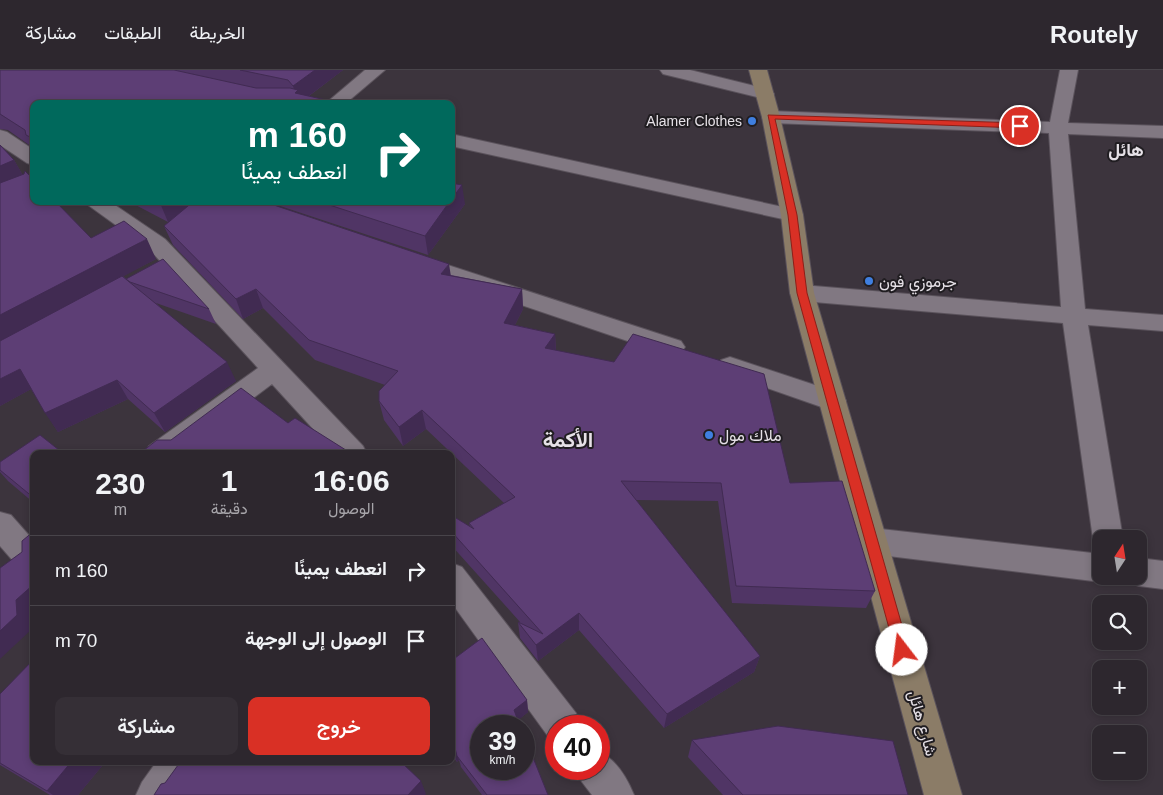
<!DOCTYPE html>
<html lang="ar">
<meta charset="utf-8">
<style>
:root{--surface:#2d272e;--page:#352f36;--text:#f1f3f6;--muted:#a7a5aa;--line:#48444a;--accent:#d93025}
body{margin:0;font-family:Helvetica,Vazirmatn,sans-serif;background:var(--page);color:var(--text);direction:rtl;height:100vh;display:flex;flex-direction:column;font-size:19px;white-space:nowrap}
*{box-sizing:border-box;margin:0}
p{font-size:16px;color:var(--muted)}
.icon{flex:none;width:28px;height:28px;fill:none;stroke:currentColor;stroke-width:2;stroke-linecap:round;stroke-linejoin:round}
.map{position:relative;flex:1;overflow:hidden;direction:ltr}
.side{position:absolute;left:30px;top:380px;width:425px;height:315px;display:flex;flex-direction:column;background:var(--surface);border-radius:10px;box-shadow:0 2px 8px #0003,0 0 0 1px var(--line);direction:rtl}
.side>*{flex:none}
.top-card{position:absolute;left:30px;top:30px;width:425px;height:105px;border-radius:10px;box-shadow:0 2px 8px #0003,0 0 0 1px var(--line);direction:rtl;background:#00695c;color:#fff;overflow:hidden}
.needle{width:32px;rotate:12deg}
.controls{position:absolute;left:1092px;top:460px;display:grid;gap:10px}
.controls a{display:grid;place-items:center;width:55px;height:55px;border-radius:10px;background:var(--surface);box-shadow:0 2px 8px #0003,0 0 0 1px var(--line);font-size:25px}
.speed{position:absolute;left:470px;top:645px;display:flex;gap:10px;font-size:25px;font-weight:700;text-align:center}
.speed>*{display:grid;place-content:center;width:65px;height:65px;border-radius:50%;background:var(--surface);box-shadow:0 2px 8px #0003,0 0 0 1px var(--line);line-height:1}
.speed small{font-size:12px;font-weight:400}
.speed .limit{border:8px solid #d22;background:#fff;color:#111}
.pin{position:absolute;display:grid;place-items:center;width:42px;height:42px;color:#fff;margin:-21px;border:2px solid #fff;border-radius:50%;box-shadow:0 1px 5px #0007}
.me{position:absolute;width:55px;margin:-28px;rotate:345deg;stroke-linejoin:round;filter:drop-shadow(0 0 4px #0008)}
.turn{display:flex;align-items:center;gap:18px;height:105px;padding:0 25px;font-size:22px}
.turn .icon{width:65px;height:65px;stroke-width:2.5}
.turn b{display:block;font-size:35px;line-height:42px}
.eta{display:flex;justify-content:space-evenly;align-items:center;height:85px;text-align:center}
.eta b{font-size:30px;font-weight:600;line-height:35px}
.primary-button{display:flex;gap:10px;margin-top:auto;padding:10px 25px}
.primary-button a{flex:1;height:58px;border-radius:10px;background:var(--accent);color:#fff;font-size:20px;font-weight:600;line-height:58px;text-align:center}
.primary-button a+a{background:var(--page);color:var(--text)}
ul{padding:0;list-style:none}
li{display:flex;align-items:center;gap:15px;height:70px;padding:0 25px;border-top:1px solid var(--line)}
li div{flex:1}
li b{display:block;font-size:19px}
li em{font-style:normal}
header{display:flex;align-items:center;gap:30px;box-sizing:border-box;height:70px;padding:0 25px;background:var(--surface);border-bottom:1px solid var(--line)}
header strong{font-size:24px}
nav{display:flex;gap:28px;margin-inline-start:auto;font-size:18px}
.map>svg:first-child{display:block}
</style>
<header>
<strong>Routely</strong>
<nav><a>الخريطة</a><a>الطبقات</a><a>مشاركة</a></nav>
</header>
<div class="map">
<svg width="1163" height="725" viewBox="0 0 1163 725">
<rect width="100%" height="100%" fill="#3c343d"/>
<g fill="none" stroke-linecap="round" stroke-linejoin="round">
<defs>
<path id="street" d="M365 0H385L345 34H325Z
M660 0H690L771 20 774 24 771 28 765 29 663 4Z
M1060 0H1078L1068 53 1163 56V68L1068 64 1085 239 1163 245V261L1088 255 1123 469H1101V479L1097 478 1093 469 1063 253 802 231 794 228 790 223 794 218 802 215 1061 237 1049 63 771 53 764 51 762 47 764 43 771 41 1050 52Z
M0 60 7 62 34 80V95L27 93 0 75Z
M451 64 792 139 800 140 803 145 800 150 792 151 451 76Z
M85 131H109L165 169 363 376 367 384H336L272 314 179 384H145L149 376 258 298 149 179 88 135Z
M414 184 681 271 685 277 681 283 672 286 663 283 406 196 403 191 406 186Z
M730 287 842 324 846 331 842 338 833 341 721 302 717 296 721 290Z
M0 442 11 445 34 471V493L25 496 14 492 0 476Z
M872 458 1101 484V506H1113L1101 512 872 484 861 480 857 471 861 462Z
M1139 488 1163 491V519L1139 516 1128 512 1125 506H1139Z
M451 493 462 497 576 643 581 656H556V671L550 669 451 532Z
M599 682C616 689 627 708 634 725H592L582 712 576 699H599Z
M157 691H198L193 704 178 725H136L142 712Z"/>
<path id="secondary" d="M749 0H767L780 47 803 145 814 223 962 725H924L790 223 781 145 762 47Z"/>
</defs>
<use href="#street" stroke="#5a525b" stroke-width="2"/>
<use href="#secondary" stroke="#5a525b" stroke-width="2"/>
<use href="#street" fill="#817882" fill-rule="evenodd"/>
<use href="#secondary" fill="#8b7c67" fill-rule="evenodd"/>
</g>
<path fill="#503565" d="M0 0H343L309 26 34 34V79L32 77 8 60 0 59Z
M0 75 14 90 22 104 91 168 156 189 123 206 126 209 209 239 216 254 156 233 236 311 165 362 128 329 58 362 31 319 0 336Z
M128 131H262L451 205 522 219 523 239 515 255 555 264 556 280 790 413 875 521 866 538 732 533 718 431 636 430 760 586 754 602 664 658 579 560 538 591 520 568 518 552H520L451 475V445L470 457 469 453 504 433 426 359 403 376 384 350 379 331 385 315 315 290 263 238 243 249 173 175 164 156 180 143 168 152Z
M265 131H451L465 134 428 185Z
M34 384V433L8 411 0 402V392Z
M451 591 527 630 528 642 518 650 548 725H482L461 697 459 690 457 692 451 684Z
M0 624 34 691H106L78 725H50L0 695Z
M692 670 908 725H723L688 687Z"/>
<path fill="#412b52" d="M315 0H343L298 34 293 16Z
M14 90 25 109 0 119V96Z
M462 115 465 134 428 185 425 166 450 131H451V130Z
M162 131H195L168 152 160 133Z
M147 169 156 189 0 272V245Z
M449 194 452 213 441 204Z
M256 219 263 238 243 249 236 229Z
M522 219 523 239 506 273 504 253Z
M555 264 556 283 545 278Z
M227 292 236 311 165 362 154 343Z
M20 299 33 318 0 336V309Z
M117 310 128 329 58 362 45 343Z
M422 340 426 359 403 376 399 357Z
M34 514V541L30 544 32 559 0 589V561L16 530Z
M579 543V560L538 591 536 575Z
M760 586 754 602 664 658 667 644Z
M527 630 528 642 516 652 514 640Z
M455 678 459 690 457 692 453 680Z
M72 691H106L78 725H53L47 721Z
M421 711 426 724 425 725H408Z"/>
<path fill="#5d3e75" stroke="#412b52" d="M0 0H174L256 18H290L298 20 295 23 344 34H34V69L26 65 25 60 0 44Z
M240 0H315L293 16 288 10Z
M0 75 14 90 0 96Z
M25 101 34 110V131H55L91 168 124 151 147 169 0 245V113L24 104Z
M451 113 462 115 451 130Z
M194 131H262L449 194 441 204 522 219 504 253 555 264 545 278 614 292 633 264 764 304 790 413 842 411 875 521 736 516 721 413 621 411 760 586 667 644 579 543 536 575 518 552 543 564 451 461V445L474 459 469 453 515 427 422 340 399 357 379 331V321L398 301 309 270 256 219 236 229 164 156Z
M317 131H450L425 166Z
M163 189 209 239 130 212 126 209Z
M122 206 227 292 154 343 117 310 45 343 20 299 0 309V271Z
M241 318 288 353 295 348 349 382 347 384H139L157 370H171Z
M40 365 64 384H34V428L0 400V392Z
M34 461V514L16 530 17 545 0 561V498L22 482V471Z
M482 568 527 630 514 640 520 656H481V699H524V665L548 725H487L457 686 455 678 453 680 451 677V591Z
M34 589V691H72L47 721 0 693V624Z
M778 656 893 671 908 725H743L692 670Z
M181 691H400L421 711 408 725H154L161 714 165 713Z"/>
<path fill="#d93025" stroke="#8d1f18" d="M768 45 1020 53 1024 56 1020 58 775 49 797 145 807 223 909 580 907 584 902 586 897 584 895 580 797 223 788 145Z"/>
<g fill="#3f7fe0" stroke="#201d21" stroke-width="2">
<circle cx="752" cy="51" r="5"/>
<circle cx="869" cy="211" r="5"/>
<circle cx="709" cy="365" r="5"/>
</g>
<g text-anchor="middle" stroke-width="4" stroke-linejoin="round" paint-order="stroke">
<g font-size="14" fill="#e6e1e7" stroke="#201d21" text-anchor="end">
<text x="742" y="56">Alamer Clothes</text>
</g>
<g font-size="16" fill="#e6e1e7" stroke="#201d21" text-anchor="start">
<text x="879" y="217">جرموزي فون</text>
<text x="719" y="371">ملاك مول</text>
</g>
<g font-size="16" fill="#e6e1e7" stroke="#201d21">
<text transform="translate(923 653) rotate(74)" y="6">شارع هائل</text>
</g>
<g font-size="18" font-weight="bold" fill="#e6e1e7" stroke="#201d21">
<text x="1126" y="86">هائل</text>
</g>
<g font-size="21" font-weight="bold" fill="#e6e1e7" stroke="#201d21">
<text x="568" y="377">الأكمة</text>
</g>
</g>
</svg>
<div class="controls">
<a><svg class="needle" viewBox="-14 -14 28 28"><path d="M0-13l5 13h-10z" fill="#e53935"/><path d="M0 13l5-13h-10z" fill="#a7a5aa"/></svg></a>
<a><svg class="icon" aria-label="search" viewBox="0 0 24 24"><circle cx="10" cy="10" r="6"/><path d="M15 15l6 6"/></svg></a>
<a>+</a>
<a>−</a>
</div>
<div class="speed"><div>39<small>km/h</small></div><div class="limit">40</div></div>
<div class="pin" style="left:1020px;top:56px;background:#d93025"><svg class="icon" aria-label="arrive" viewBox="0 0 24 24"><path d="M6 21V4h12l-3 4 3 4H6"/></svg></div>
<svg class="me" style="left:902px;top:580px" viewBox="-20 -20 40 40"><circle r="19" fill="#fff"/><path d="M0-13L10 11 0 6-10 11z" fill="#d93025"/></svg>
<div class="top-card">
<div class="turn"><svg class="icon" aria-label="right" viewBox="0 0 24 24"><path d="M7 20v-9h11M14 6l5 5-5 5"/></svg><div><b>160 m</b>انعطف يمينًا</div></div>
</div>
<section class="side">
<div class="eta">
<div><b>16:06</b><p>الوصول</p></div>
<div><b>1</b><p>دقيقة</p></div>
<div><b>230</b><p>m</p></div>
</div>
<ul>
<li><svg class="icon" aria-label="right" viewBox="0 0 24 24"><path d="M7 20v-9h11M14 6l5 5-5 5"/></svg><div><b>انعطف يمينًا</b></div><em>160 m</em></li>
<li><svg class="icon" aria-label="arrive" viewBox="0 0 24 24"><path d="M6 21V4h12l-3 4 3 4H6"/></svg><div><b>الوصول إلى الوجهة</b></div><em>70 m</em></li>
</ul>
<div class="primary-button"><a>خروج</a><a>مشاركة</a></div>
</section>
</div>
